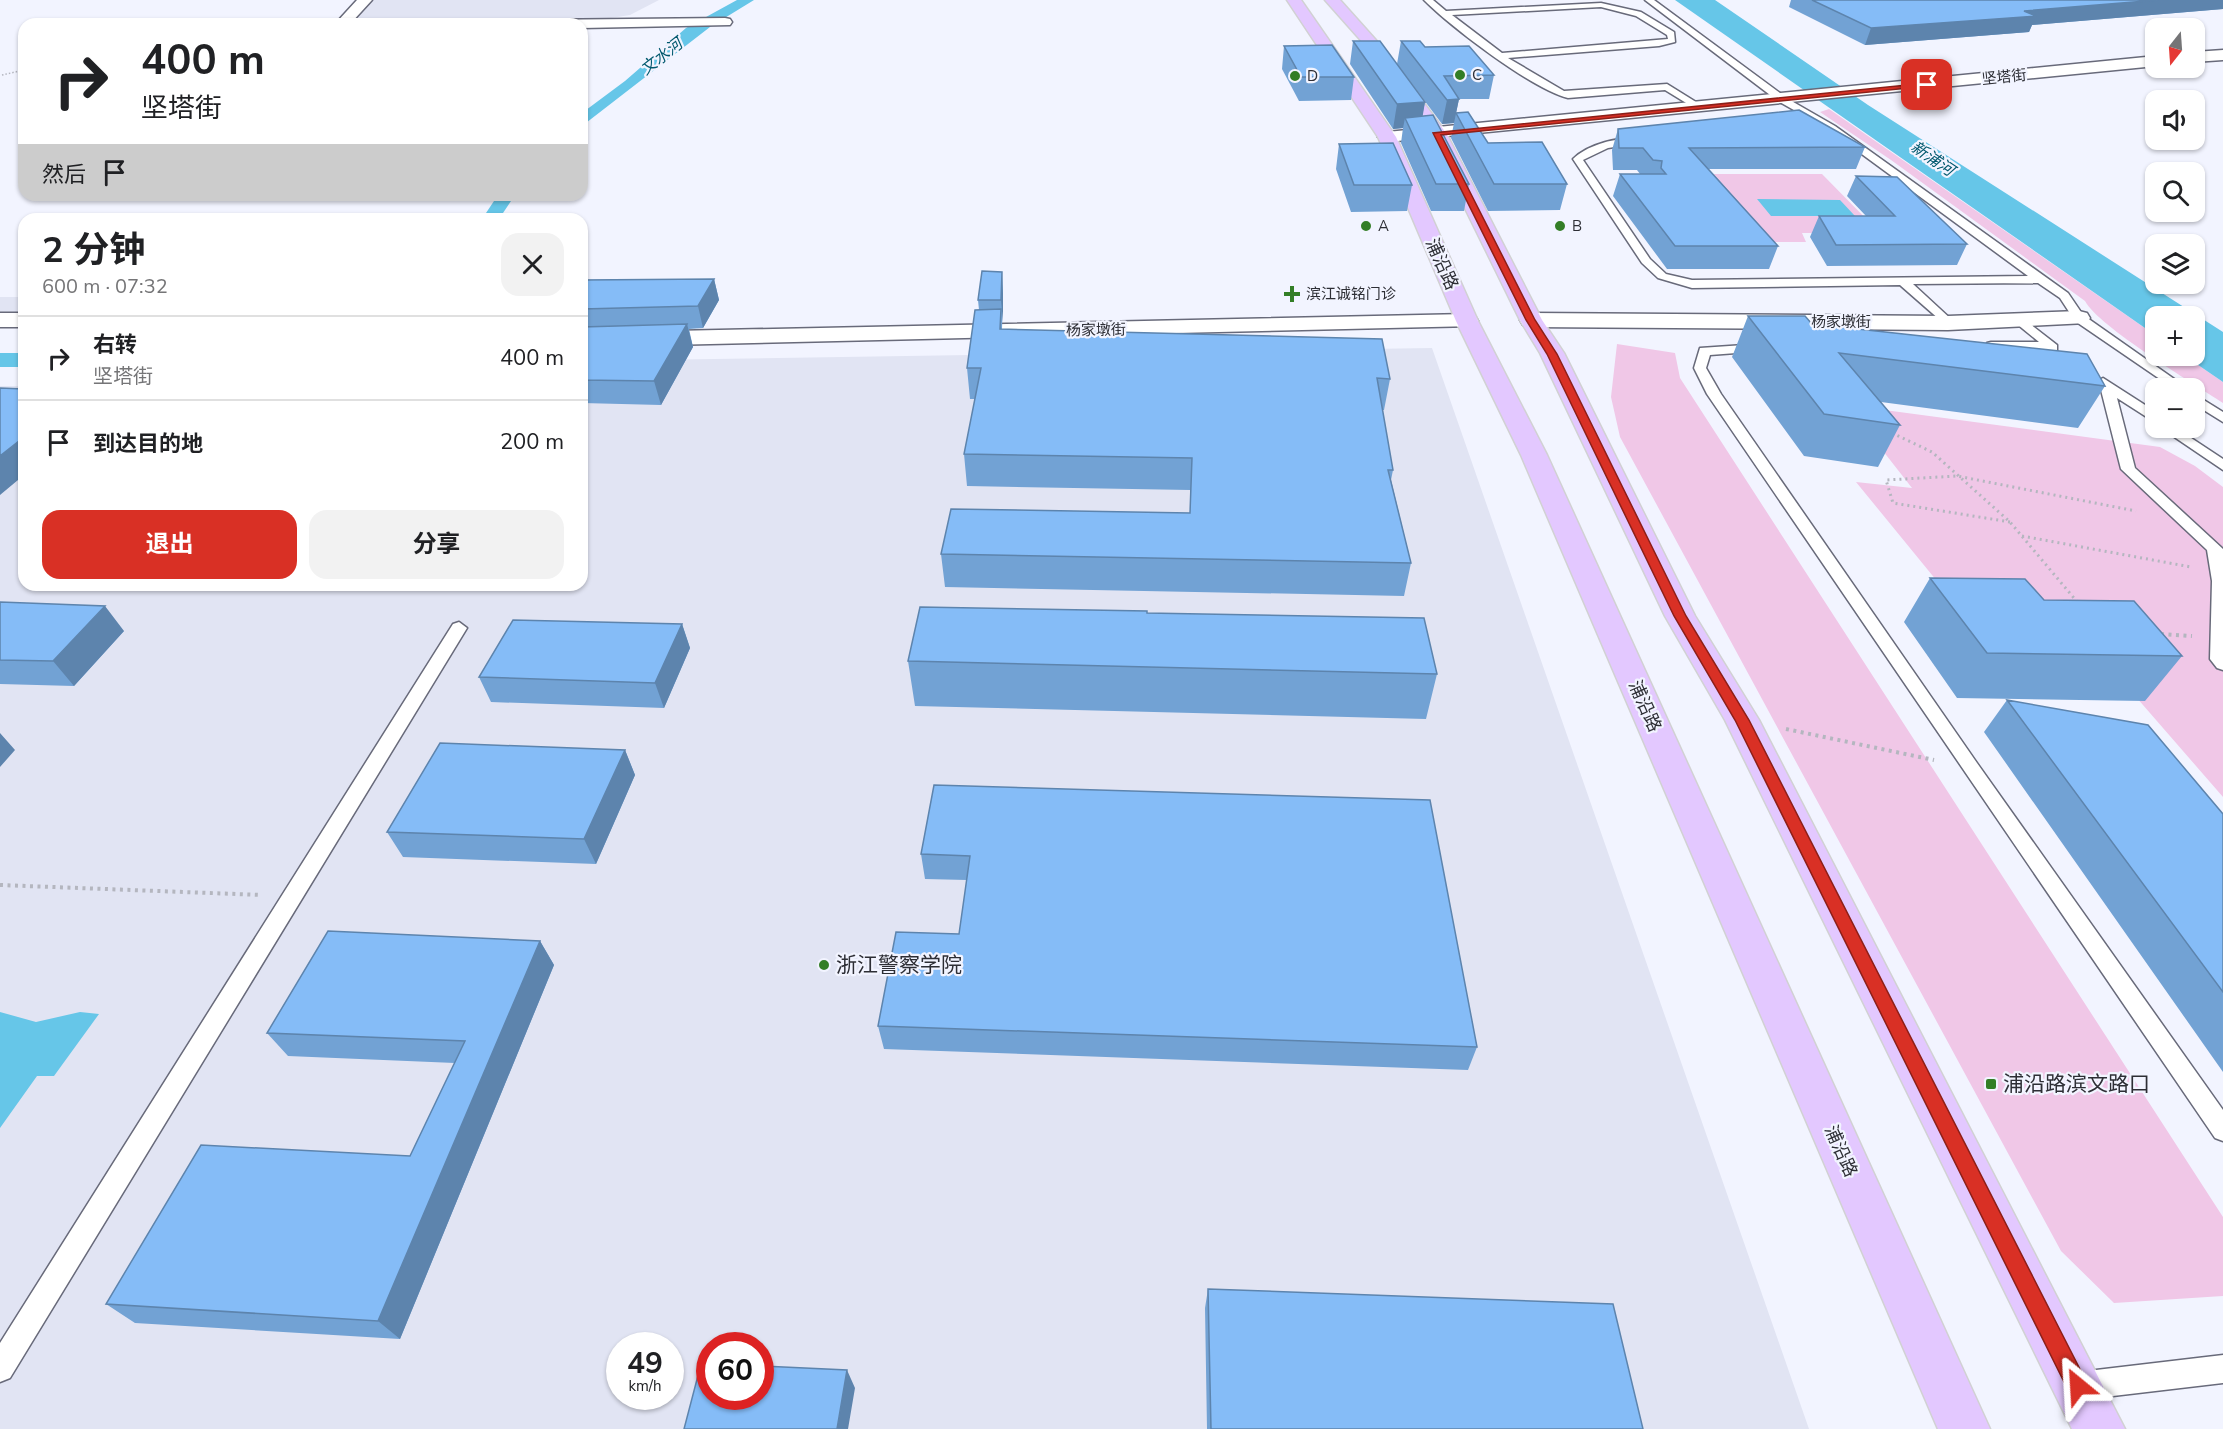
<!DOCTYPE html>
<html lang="zh">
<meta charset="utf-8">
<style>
:root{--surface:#fff;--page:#f2f2f2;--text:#202124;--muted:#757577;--line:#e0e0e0;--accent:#d93025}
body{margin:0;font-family:"Nunito Sans","Noto Sans SC",sans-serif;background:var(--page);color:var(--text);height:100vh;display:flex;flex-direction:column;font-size:22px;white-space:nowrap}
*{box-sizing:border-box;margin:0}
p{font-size:20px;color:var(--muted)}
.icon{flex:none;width:33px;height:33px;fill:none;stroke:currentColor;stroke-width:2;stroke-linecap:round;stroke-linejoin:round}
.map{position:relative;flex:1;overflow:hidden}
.panel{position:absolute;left:18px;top:213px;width:570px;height:378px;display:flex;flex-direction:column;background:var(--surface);border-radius:18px;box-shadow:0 2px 4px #0004}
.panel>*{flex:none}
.banner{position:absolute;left:18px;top:18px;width:570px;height:183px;border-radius:18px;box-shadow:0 2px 4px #0004;background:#fff;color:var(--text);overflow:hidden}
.needle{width:39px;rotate:197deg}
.buttons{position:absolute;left:2145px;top:18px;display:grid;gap:12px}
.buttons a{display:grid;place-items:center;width:60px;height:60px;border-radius:12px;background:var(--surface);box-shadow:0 2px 4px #0004;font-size:30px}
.speed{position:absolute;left:606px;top:1332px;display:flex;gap:12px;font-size:30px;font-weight:700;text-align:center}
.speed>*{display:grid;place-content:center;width:78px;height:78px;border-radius:50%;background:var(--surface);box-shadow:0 2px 4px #0004;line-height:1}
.speed small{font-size:15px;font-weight:400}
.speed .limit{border:9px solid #d22;background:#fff;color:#111}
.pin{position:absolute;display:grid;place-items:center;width:51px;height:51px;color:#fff;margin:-26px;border-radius:12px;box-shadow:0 3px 9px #0006}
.me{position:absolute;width:66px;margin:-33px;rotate:333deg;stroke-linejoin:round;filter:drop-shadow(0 0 4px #0008)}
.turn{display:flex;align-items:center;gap:21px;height:126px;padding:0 24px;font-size:27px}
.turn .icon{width:78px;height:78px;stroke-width:2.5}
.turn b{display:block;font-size:42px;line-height:51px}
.then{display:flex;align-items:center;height:57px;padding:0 24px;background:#0003;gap:12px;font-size:22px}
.round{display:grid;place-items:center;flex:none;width:63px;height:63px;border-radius:18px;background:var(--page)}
.overview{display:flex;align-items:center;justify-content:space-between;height:102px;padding:0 24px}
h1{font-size:36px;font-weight:700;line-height:45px}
.action{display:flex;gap:12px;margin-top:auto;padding:12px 24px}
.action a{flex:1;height:69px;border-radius:18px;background:var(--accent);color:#fff;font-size:24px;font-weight:700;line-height:69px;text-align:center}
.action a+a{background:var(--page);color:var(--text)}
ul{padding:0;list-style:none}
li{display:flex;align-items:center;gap:18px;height:84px;padding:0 24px;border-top:2px solid var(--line)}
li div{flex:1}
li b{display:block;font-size:22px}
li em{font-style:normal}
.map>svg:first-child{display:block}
</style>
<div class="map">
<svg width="2223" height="1429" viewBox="0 0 2223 1429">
<rect width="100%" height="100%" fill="#f2f4ff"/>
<path fill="#e1e4f3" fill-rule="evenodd" d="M367 0H659L630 15 598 20 345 22Z
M0 297H24V309L11 320H0Z
M1432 348 1809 1429H0V386H24V585H582V361ZM620 1346H670V1396H620ZM710 1346H760V1396H710Z"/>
<path fill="#f0c7e7" d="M1829 109 2155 335 2156 356H2185L2223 382V403C2193 383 2099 327 2085 301L1891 160 1820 112Z
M1691 174H1822L1880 233H1802L1806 242H1751Z
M1617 344 1675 353 1680 378 2223 1217V1296L2114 1303 2061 1251 1620 437 1611 397Z
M1847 405 2160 447 2195 466 2223 487V797L2063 613 1959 608 1856 482 1912 488Z"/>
<path fill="#66c6e8" d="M737 0H754L710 27 582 126V113L625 81 686 28Z
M1675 0H1715L1868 105 2223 332V382L2185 356H2194V316H2156L2155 335Z
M498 195H515L499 219H482Z
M1757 199 1840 200 1855 216H1771Z
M0 353H24V367H0Z
M0 1012 36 1022 80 1012 99 1014 54 1076H37L0 1128Z"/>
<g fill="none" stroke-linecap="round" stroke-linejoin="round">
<defs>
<path id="service" d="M1424 0H1433L1446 11 1601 3 1641 12 1674 32 1675 42 1659 46 1508 58 1564 91 1667 84 1704 107 1696 109 1665 90 1568 98C1532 89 1451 27 1424 0ZM1601 7 1636 16 1667 35 1668 39 1502 53 1452 15Z
M1645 0H1654L1788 99 1835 126 2068 293 2083 315 2187 388H2173L2075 321 2060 298 2038 283 1913 284 1952 320 1954 323 1948 327 1900 285 1692 288 1658 278 1642 263 1573 159C1588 144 1620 136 1640 139V143L1608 148 1583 160 1650 259 1666 274 1692 280 2028 276 1829 130 1778 101Z
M2021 317 2057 345V351L1987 349V343L1991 342H2039L2017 324V318Z
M1759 344 1763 345V351L1710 355 1706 368 1721 394 1977 763 2223 1110V1141L2215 1138 1707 394 1694 368 1700 348Z
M2103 378 2156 412V423L2117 398 2135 468 2223 549V670L2217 668 2210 659 2212 581 2207 550 2121 469 2100 386 2096 382Z
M2194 394 2223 412V422L2194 404Z
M2161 428H2176L2223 459V470Z
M459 622 467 628 10 1378 0 1382V1343L453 624Z
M2223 1355V1383L2079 1400 2069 1396 2065 1386 2069 1376 2079 1372Z"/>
<path id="minor" d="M357 0H372L350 24H335Z
M725 18 730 19 732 22 730 25 582 28V24H527L534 20Z
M2079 311 2087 313 2090 318 2087 323 1948 330 1531 327 1523 325 1520 320 1523 315 1531 313 1948 316Z
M0 313H24V327H0Z
M1467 314 1475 316 1478 321 1475 326 582 347V333Z"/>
<path id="tertiary" d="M2223 50V60L2194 62V52Z
M2156 56V66L1387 142 1378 137 1387 132Z"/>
<path id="primary" d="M1287 0H1301L1396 137 1478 321 1547 455 1990 1429H1938L1521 455 1456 321 1378 137Z
M1325 0H1340L1383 48 1446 133 1542 320 1564 353 1695 616 1759 720 2125 1429H2072L1725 720 1665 616 1540 353 1520 320 1428 133 1373 54Z"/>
</defs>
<use href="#service" stroke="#686a7a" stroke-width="3"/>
<use href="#minor" stroke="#686a7a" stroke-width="3"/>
<use href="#tertiary" stroke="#686a7a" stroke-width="3"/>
<use href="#primary" stroke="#d1d1d3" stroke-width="3"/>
<path stroke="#b4b6bf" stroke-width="1.5" stroke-dasharray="1.5 2" stroke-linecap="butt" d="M2 75 24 70"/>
<path stroke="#b4b6bf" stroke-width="3" stroke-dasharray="2 4" stroke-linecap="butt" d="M1892 433 1932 452 2010 522 2079 604
M2010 522 1893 503 1886 480 1957 476 2136 511
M2022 536 2191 567"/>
<path stroke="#b4b6bf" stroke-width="4" stroke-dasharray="3 4.5" stroke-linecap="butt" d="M2161 634 2192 636
M1786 729 1934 760
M0 885 262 895"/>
<use href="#service" fill="#fff" fill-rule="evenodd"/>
<use href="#minor" fill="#fff" fill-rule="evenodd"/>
<use href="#tertiary" fill="#fff" fill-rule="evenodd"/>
<use href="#primary" fill="#e3c8ff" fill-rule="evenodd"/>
</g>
<path fill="#72a2d4" d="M1790 0H2223V9L2032 25 2029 32 1865 45 1789 7 1791 0Z
M1353 41 1425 102 1422 116 1469 184 1464 211H1431L1401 143 1403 128 1393 129 1350 64Z
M1401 41 1425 47 1494 75 1489 99H1459L1456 113 1488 143 1567 184 1560 210 1488 211 1451 138 1454 123 1442 124 1397 64Z
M1284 46 1354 77 1351 100 1299 101 1282 69Z
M1618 129 1865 147 1856 169H1709L1778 246 1769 269H1667L1613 196 1620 174H1640L1637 170H1613L1612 150Z
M1339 144 1412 185 1407 211 1351 212 1336 169Z
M1856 176 1967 244 1957 265 1827 266 1810 237 1819 216H1866L1847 196Z
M1002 272 1003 294 1002 329 1390 379 1384 410H1382L1393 470 1391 480 1411 563 1404 596 945 587 941 554 1190 513V490L967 486 964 454 975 399H970L967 368 979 310 978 300Z
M714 279 719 300 703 328 689 329 693 347 661 405 582 403V280Z
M1748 316 1812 324 2105 386 2078 428 1881 402 1900 425 1878 467 1804 456 1732 357Z
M1930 578 2044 600 2182 656 2145 701 1957 698 1904 622Z
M0 602 124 631 74 686 0 684Z
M1147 613 1437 674 1426 719 915 706 908 661Z
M682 624 690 648 664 708 491 702 479 677Z
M2007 700 2223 814V1072L1984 732Z
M625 750 635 775 596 864 403 857 387 832Z
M934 785 1477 1047 1468 1070 884 1049 878 1026 959 934 967 880 925 879 921 854Z
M540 941 554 965 400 1339 135 1323 106 1304 410 1156 455 1063 288 1056 267 1033Z
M1208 1289 1643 1429H1207L1205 1308Z"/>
<path fill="#5d84ad" d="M2158 0H2223V9L2032 25 2029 32 1865 45 1871 28 2024 11Z
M1459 99 1454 123 1442 124 1447 100Z
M1425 102 1421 126 1405 118 1403 128 1393 129 1397 104Z
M1002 272 1003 294V322L1001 300Z
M714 279 719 300 703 328 698 306Z
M687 324 693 347 661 405 654 381Z
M24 437V475L0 495V456Z
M105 606 124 631 74 686 53 661Z
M682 624 690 648 664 708 655 683Z
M0 733 15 750 0 767Z
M625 750 635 775 596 864 584 839Z
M540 941 554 965 400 1339 378 1321Z
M847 1370 855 1388 848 1429H837Z"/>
<path fill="#85bcf7" stroke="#5d84ad" stroke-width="1.5" d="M1812 0H2158L2024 11 2036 16 1871 28Z
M1353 41H1380L1425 102 1397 104Z
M1401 41H1420L1425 47 1469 46 1494 75 1444 76 1459 99 1447 100Z
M1332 45 1354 77H1301L1284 46Z
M1799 110 1865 147 1689 148 1778 246H1675L1620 174H1666L1661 168 1662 161 1653 160 1643 148H1619L1618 129Z
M1468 112 1488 143 1542 142 1567 184H1494L1456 113Z
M1433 115 1469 184H1436L1405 118Z
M1393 143 1412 185H1354L1339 144Z
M1856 176 1897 177 1967 244 1836 245 1819 216H1895Z
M982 271 1002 272 1001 300H978Z
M714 279 698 306 582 309V280Z
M1001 309 1000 329 1382 339 1390 379 1377 378 1393 470H1388L1411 563 941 554 951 509 1190 513 1192 458 964 454 981 368H967L975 310Z
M1748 316H1805L1812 324 2087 354 2105 386 1839 353 1900 425 1824 414Z
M687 324 654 381 582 380V327Z
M0 388 24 389V437L0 456Z
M1930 578 2025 579 2044 600 2134 601 2182 656 1987 653Z
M0 602 105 606 53 661 0 660Z
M920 607 1147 611V613L1424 618 1437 674 908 661Z
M513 620 682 624 655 683 479 677Z
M2007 700 2148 725 2223 814V992Z
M440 743 625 750 584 839 387 832Z
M934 785 1430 800 1477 1047 878 1026 896 932 959 934 970 856 921 854Z
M328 931 540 941 378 1321 106 1304 201 1145 410 1156 465 1041 267 1033Z
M1208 1289 1613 1304 1643 1429H1211Z
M701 1364H710V1396H760V1366L847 1370 837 1429H684Z"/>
<path fill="#d93025" stroke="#8d1f18" stroke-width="1.5" d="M1927 83 1929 86 1441 135 1535 320 1557 354 1686 616 1749 720 2085 1379 2088 1386 2085 1394 2078 1397 2070 1394 1735 720 1674 616 1547 354 1526 320 1433 133Z"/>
<g fill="#337e26" stroke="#f2f4ff" stroke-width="2">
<circle cx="1460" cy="75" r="6"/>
<circle cx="1295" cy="76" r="6"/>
<circle cx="1366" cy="226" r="6"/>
<circle cx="1560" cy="226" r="6"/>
<path d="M1289 285h6v6h6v6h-6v6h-6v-6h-6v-6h6z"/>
<circle cx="824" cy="965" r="6"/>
<rect x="1985" y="1078" width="12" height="12" rx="3"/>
</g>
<g text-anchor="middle" stroke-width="4.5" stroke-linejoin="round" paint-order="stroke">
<g font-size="15" fill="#2d2e35" stroke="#f2f4ff" text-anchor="start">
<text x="1472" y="80">C</text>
<text x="1307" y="81">D</text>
<text x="1378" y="231">A</text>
<text x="1572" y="231">B</text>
<text x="1306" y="299">滨江诚铭门诊</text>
</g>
<g font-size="15" fill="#2d2e35" stroke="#f2f4ff">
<text transform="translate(2004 77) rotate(-6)" y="5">坚塔街</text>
<text x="1841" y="327">杨家墩街</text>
<text transform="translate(1096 330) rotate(-1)" y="5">杨家墩街</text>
</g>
<g font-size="16" font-style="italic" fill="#01586e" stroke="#f2f4ff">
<text transform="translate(661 56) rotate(-38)" y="6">文水河</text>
<text transform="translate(1933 158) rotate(34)" y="6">新浦河</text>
</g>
<g font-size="18" fill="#2d2e35" stroke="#f2f4ff">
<text transform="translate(1442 264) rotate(66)" y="6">浦沿路</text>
<text transform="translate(1645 706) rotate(66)" y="6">浦沿路</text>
<text transform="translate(1841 1151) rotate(66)" y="6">浦沿路</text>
</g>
<g font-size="21" fill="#2d2e35" stroke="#f2f4ff" text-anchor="start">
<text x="836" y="972">浙江警察学院</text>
<text x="2003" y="1091">浦沿路滨文路口</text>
</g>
</g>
</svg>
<div class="buttons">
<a><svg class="needle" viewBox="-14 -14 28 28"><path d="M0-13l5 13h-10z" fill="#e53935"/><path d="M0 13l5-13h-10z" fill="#757577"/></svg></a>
<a><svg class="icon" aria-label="sound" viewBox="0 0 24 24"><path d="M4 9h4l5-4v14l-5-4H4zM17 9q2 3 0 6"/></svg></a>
<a><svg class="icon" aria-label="search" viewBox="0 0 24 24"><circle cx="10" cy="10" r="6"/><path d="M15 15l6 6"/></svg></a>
<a><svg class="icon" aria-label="layers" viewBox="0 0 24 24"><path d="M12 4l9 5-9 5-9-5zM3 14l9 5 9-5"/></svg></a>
<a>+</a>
<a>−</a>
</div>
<div class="speed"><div>49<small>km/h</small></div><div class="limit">60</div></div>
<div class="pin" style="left:1927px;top:85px;background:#d93025"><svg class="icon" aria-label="arrive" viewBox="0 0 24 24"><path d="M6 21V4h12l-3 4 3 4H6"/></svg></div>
<svg class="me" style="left:2078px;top:1386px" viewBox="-20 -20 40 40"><path d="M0-17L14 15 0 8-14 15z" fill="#d93025" stroke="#fff" stroke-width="4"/></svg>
<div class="banner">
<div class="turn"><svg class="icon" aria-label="right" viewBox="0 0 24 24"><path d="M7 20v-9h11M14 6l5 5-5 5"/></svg><div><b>400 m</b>坚塔街</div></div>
<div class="then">然后<svg class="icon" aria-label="arrive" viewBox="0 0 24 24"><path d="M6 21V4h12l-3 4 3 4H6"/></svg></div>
</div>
<section class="panel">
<div class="overview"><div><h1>2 分钟</h1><p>600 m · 07:32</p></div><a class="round"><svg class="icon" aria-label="close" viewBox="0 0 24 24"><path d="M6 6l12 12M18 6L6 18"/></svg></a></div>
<ul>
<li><svg class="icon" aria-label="right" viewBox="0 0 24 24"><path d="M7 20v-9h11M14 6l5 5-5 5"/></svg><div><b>右转</b><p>坚塔街</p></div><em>400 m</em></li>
<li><svg class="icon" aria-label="arrive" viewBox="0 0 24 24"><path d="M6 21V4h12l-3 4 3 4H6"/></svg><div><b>到达目的地</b></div><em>200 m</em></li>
</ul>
<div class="action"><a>退出</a><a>分享</a></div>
</section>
</div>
